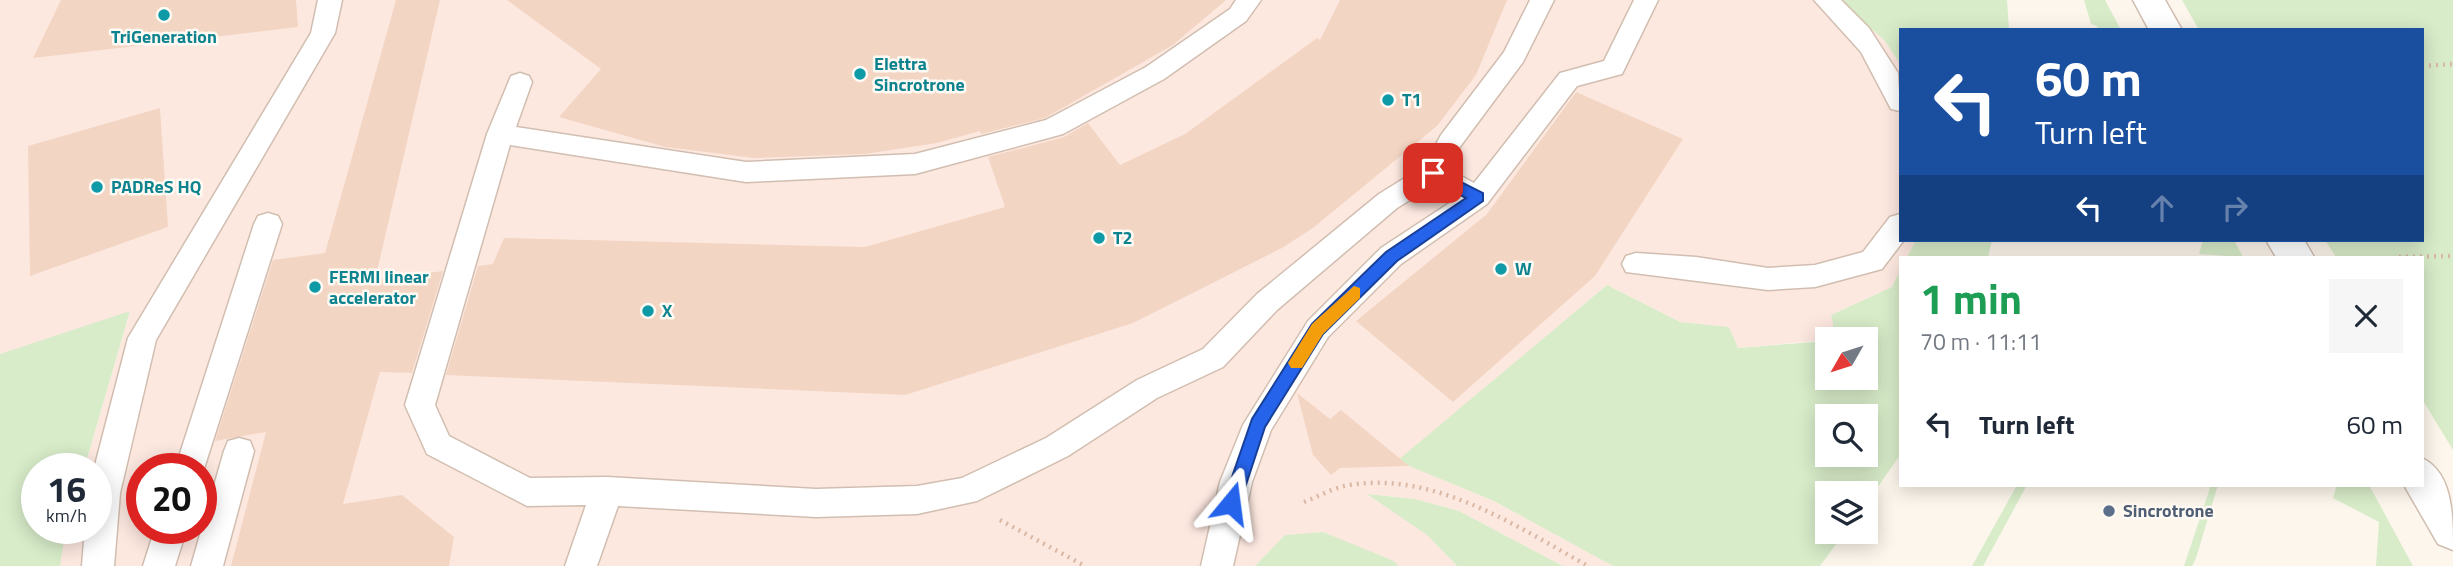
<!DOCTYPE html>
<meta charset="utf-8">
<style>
:root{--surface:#fff;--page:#f6f6f7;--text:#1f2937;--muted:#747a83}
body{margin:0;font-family:"Titillium Web",sans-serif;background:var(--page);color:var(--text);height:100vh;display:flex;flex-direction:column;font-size:26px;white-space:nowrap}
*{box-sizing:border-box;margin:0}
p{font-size:23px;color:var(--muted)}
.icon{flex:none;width:38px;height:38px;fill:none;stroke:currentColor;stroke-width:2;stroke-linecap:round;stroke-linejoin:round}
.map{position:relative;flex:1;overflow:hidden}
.panel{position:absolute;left:1899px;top:256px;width:525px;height:231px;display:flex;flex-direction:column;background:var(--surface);border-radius:0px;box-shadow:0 4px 18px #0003}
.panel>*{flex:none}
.guide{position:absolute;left:1899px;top:28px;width:525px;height:214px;border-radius:0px;box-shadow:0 4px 18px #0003;background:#1a4fa0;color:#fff;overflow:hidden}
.needle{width:46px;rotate:231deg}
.controls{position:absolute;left:1815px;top:327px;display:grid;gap:14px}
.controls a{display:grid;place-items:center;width:63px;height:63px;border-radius:0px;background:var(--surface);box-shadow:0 4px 18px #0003;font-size:35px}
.speed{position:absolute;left:21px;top:453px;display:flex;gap:14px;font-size:35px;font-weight:700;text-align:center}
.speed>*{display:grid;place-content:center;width:91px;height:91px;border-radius:50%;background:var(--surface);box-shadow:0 4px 18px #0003;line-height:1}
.speed small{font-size:18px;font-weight:400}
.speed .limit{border:10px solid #d22;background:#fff;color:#111}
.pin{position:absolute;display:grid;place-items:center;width:60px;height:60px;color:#fff;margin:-30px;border-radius:14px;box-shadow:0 4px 10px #0006}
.me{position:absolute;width:77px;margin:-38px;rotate:16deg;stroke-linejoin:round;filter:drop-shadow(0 0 5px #0008)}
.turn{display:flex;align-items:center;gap:24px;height:147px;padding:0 21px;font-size:32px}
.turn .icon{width:91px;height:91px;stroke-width:2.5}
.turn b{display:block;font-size:49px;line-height:60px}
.lanes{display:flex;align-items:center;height:66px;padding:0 21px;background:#0003;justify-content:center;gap:35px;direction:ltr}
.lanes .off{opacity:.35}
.round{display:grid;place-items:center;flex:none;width:74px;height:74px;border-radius:0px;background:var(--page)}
.head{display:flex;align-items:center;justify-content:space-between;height:119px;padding:0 21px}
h1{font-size:42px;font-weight:700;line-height:52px;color:#1e9e55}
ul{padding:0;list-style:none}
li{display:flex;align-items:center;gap:21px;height:98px;padding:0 21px}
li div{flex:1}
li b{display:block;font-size:26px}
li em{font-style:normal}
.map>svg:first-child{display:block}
</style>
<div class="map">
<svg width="2453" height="566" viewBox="0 0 2453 566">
<rect width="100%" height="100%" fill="#fdf6ec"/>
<path fill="#fde8e0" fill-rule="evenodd" d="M0 0H1839L1885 41 1900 64V240H1916L1907 257H1900V271L1892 287 1831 315 1836 339 1738 348 1729 328 1680 322 1607 285 1398 461 1494 501 1613 566H1563L1459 511 1415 499 1369 494 1427 535 1457 566H1399L1323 532 1285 535 1255 566H60L66 529 96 528V469H84L130 312 0 354ZM142 469H201V528H142Z"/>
<path fill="#d8ecc9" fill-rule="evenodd" d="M1839 0H2007L2009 30H1900V64L1885 41Z
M2084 0H2105L2121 30H2098L2097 26 2091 24Z
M2182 0H2453V450L2422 399V257H2336L2325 240H2422V30H2199Z
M1916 240H1992L1988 257H1907Z
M2203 240H2234L2243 257 2199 254Z
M1900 271V455L1866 504V494H1827V532H1845L1820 566H1613L1494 501 1397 461 1607 285 1680 322 1729 327 1738 348 1827 341V378H1866V340L1836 339 1831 315 1892 287ZM1827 416H1866V455H1827Z
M130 311 84 469H37V528L66 529 60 566H0V354Z
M2017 485H2027L1983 566H1972Z
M2211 485H2218L2196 558 2192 566H2184Z
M2337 485H2369L2413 566H2376L2379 522 2333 498Z
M1367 494 1415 499 1459 511 1563 566H1457L1427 535Z
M1323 532 1394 561 1399 566H1255L1285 535Z"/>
<path fill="#f3d5c3" d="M61 0H296L298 27 33 58Z
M396 0H440L375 280 443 271 412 373 380 372 343 504 402 495 454 537 449 566H231L266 432 215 441 273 260 325 253Z
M507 0H1226L1173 45 1045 118 981 134 980 131 937 143 865 154 754 158 665 147 559 117 601 69Z
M1340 0H1507L1476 75 1437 126 1313 228 1282 248 1133 323 905 395 446 375 478 266 493 264 504 238 865 247 1005 207 988 157 1064 137 1088 123 1120 165 1185 134 1317 38 1320 40Z
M1576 92 1683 139 1595 276 1453 402 1356 321 1487 214Z
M160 108 168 227 30 276 28 146Z
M1297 393 1330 419 1341 410 1409 466 1340 468 1331 475 1313 455Z"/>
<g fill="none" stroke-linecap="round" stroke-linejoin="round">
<defs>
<path id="service" d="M318 0H342L335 33 156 340 120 493 114 566H82L85 528H96L94 469 128 338 311 33Z
M1236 0H1261L1246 21 1164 79 1063 134 915 174 746 182 510 145 435 405 449 436 530 478 607 477 816 489 917 486 962 478 1046 438 1137 380 1203 349 1257 294 1379 194 1424 166 1441 135 1504 52 1530 0H1554L1523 62 1459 148 1448 169 1474 183 1560 73 1604 61 1634 0H1658L1622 74 1577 86 1487 204 1401 264 1328 337 1271 430 1252 482 1233 566H1201L1220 482 1243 425 1308 321 1381 248 1457 198 1434 185 1397 208 1277 310 1223 367 1157 398 1068 456 977 501 917 514 816 517 618 506 597 566H565L586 505 527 506 427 454 405 405 487 134 511 76 520 73 529 76 532 82 516 127 746 162 915 154 1046 120 1146 67 1230 9Z
M1814 0H1841L1869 28 1898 73 1900 111 1891 109 1861 52Z
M268 213 278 216 282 224 201 478V469H175L254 224 258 216Z
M1900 214V240H1904L1882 269 1815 287 1768 290 1626 272 1622 264 1626 256 1636 253 1696 257 1768 268 1815 265 1863 252 1890 217Z
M239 438 250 441 254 451 223 566H191L224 451 228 441Z
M155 528H187L175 566H143Z"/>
<path id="minor" d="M2133 0H2165L2182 30H2149Z
M2266 240H2304L2314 257H2276Z
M2422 458C2453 473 2453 515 2453 550L2438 544 2404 485H2422Z"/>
</defs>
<use href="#service" stroke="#d1beb0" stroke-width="3"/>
<use href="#minor" stroke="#d1beb0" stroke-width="3"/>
<path stroke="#d9b8a5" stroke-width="4.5" stroke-dasharray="2 5" stroke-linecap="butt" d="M2422 66 2453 64
M2399 257 2453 256
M1304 502C1319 496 1333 488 1349 485 1435 471 1516 526 1588 566
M1000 520 1085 566"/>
<use href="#service" fill="#fff" fill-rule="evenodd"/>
<use href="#minor" fill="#fff" fill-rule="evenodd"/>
</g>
<path fill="#2563eb" stroke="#184099" stroke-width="2" d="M1433 168 1483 193V201L1397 261 1323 334 1265 427 1238 509H1225L1223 503 1252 419 1312 324 1386 252 1466 198 1427 177V169Z"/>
<path fill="#f59e0b" d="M1354 286 1360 288V298L1323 334 1302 368H1291L1288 363 1312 324Z"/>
<g fill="#0f9aa8" stroke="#fffaf3" stroke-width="2.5">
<circle cx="164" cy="15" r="7"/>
<circle cx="860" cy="74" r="7"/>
<circle cx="1388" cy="100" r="7"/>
<circle cx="97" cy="187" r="7"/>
<circle cx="1099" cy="238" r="7"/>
<circle cx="1501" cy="269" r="7"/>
<circle cx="315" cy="287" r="7"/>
<circle cx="648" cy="311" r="7"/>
</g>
<circle fill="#5c6f8a" stroke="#fffaf3" stroke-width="2.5" cx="2109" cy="511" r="7"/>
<g text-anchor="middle" stroke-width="5" stroke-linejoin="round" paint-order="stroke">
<g font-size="18" font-weight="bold" fill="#0d838f" stroke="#fffaf3" text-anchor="start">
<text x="164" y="43" text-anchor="middle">TriGeneration</text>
<text x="874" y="70">Elettra<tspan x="874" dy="21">Sincrotrone</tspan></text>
<text x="1402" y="106">T1</text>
<text x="111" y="193">PADReS HQ</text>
<text x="1113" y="244">T2</text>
<text x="1515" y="275">W</text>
<text x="329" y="283">FERMI linear<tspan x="329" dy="21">accelerator</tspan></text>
<text x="662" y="317">X</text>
</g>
<g font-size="18" font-weight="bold" fill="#4e5e75" stroke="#fffaf3" text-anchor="start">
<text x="2123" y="517">Sincrotrone</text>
</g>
</g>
</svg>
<div class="controls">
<a><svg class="needle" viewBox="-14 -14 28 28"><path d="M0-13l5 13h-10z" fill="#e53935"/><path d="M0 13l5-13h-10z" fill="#747a83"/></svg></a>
<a><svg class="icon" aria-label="search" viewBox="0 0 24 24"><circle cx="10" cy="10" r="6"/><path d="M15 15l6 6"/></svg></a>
<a><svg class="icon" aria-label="layers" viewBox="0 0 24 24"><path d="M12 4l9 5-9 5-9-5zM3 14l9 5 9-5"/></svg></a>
</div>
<div class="speed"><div>16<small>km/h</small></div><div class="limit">20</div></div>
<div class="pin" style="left:1433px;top:173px;background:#d93025"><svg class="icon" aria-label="arrive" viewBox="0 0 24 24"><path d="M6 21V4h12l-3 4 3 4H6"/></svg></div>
<svg class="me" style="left:1231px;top:503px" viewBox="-20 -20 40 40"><path d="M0-17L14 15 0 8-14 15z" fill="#2563eb" stroke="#fff" stroke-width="4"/></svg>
<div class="guide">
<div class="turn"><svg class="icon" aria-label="left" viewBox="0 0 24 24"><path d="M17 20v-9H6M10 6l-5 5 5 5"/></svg><div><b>60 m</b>Turn left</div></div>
<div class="lanes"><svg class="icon" aria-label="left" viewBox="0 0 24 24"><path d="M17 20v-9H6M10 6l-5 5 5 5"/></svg><svg class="icon off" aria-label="ahead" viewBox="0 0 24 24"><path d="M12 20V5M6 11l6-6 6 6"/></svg><svg class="icon off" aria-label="right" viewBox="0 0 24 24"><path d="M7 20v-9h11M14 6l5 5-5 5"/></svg></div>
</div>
<section class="panel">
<div class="head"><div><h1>1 min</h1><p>70 m · 11:11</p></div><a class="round"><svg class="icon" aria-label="close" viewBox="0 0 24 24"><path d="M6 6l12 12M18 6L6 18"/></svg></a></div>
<ul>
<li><svg class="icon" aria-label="left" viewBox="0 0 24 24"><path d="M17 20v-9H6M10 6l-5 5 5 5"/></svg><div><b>Turn left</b></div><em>60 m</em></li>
</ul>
</section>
</div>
